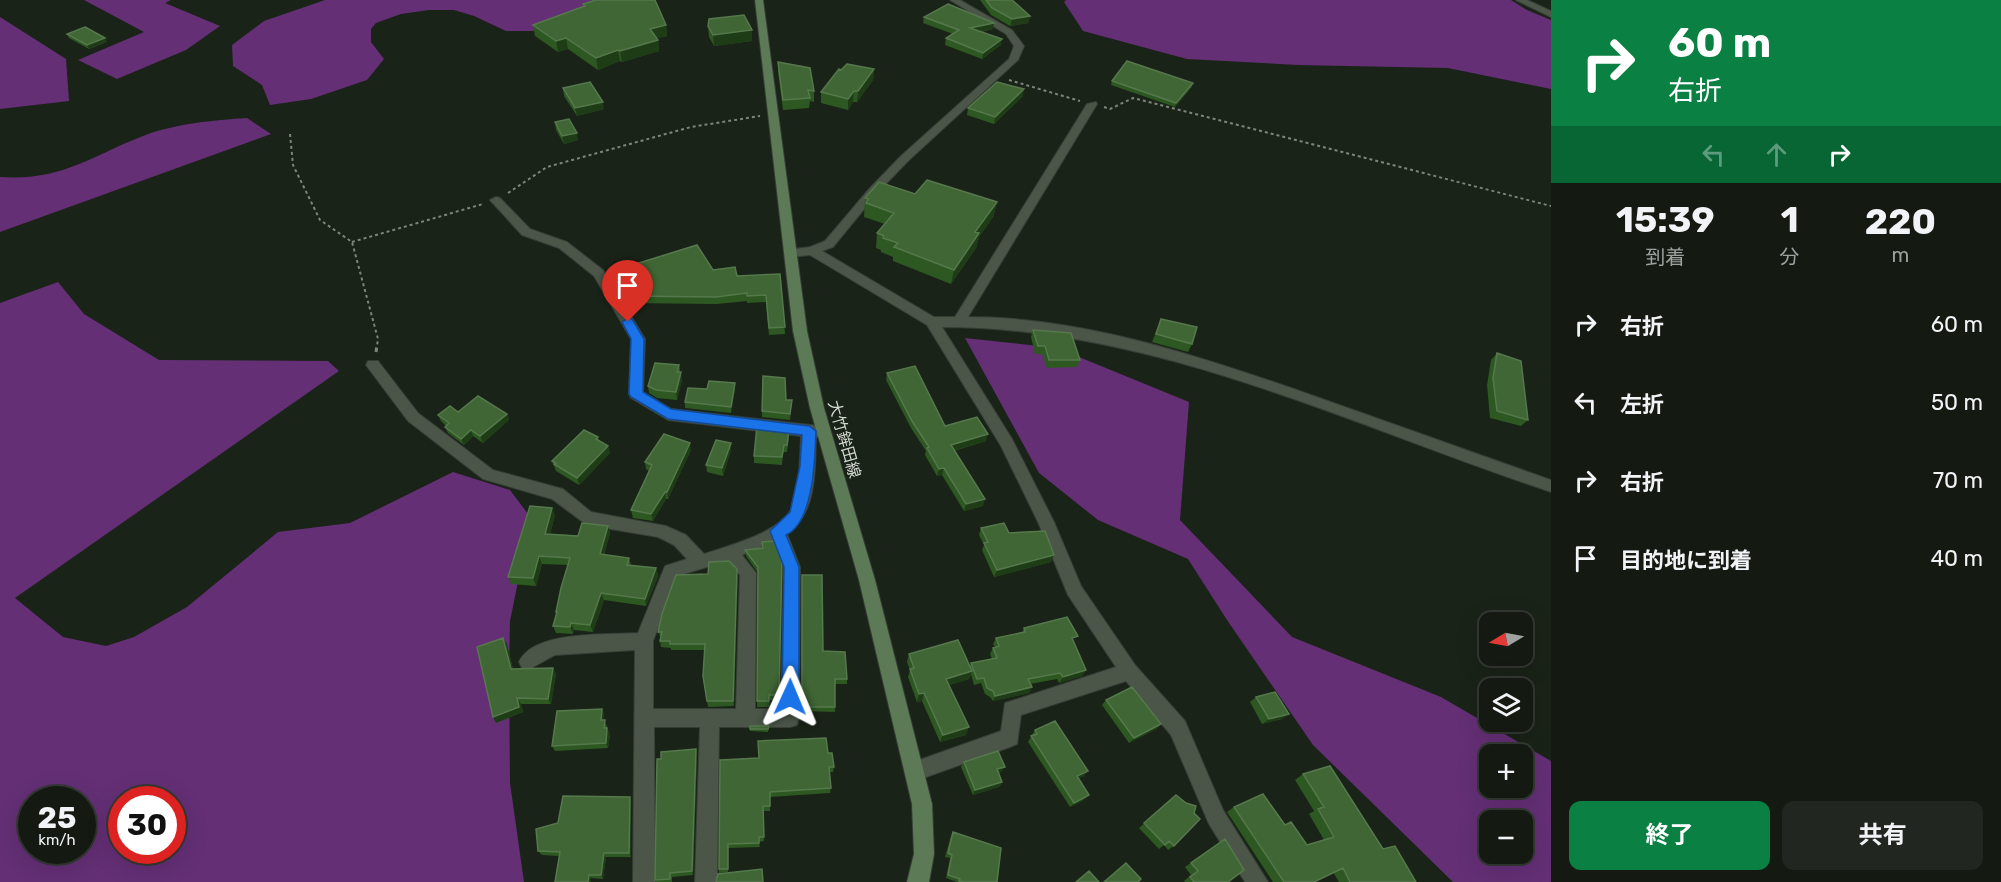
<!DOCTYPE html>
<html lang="ja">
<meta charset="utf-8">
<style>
:root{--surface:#141a12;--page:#212720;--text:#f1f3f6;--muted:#9da19f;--line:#333832;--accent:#0b8043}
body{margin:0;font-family:Rubik,"Noto Sans JP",sans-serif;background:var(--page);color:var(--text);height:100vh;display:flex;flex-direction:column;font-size:22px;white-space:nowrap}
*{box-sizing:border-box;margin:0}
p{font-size:20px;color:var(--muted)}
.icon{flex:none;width:33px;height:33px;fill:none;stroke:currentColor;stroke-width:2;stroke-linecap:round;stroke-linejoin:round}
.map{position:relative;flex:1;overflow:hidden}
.details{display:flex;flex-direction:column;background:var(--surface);width:450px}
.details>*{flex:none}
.guide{background:#0b8043;color:#fff;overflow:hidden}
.needle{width:39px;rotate:260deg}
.buttons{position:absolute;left:1479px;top:612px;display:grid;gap:12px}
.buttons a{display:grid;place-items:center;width:54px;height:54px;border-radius:12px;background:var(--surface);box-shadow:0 6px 24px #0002,0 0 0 2px var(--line);font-size:30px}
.speed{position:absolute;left:18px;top:786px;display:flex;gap:12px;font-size:30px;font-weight:700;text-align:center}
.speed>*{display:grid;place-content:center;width:78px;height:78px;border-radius:50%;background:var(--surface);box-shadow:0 6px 24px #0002,0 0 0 2px var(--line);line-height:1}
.speed small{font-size:15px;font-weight:400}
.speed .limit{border:9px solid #d22;background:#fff;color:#111}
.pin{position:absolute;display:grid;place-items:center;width:51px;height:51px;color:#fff;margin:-62px -26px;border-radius:50% 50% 50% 0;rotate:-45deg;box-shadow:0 0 6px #0007}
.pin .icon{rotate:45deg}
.me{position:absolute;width:66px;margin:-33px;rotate:1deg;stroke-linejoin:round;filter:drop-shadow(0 0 4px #0008)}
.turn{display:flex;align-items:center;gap:21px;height:126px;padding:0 18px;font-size:27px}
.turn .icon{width:78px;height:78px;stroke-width:2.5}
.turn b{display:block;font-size:42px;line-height:51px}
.lanes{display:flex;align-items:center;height:57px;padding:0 18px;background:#0003;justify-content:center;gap:30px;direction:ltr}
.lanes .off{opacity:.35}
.eta{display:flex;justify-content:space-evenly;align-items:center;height:102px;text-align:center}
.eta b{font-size:36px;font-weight:700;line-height:42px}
.cta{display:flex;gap:12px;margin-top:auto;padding:12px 18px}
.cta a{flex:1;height:69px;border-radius:12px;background:var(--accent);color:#fff;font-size:24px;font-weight:700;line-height:69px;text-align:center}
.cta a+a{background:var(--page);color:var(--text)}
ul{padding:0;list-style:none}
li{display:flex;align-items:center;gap:18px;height:78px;padding:0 18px}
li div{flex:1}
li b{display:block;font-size:22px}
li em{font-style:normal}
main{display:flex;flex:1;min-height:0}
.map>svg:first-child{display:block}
</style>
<main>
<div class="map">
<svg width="1551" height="882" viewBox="0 0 1551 882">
<rect width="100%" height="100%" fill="#1a2318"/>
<path fill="#642f75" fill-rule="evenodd" d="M84 0H171L165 3 220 26 186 50 117 79 78 60 144 32Z
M325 0H633L547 31H506L474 16 454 10H429L401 14 376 23 371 29V42L384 59 367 80 311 99 270 105 262 85 233 66 232 45 264 21Z
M1066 0H1511L1527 10 1551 20V89L1448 68 1298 65 1187 59 1083 31 1064 2Z
M0 17 66 59 69 101 0 109Z
M247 118 271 134 0 232V177C62 181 89 157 143 136 173 124 214 120 247 118Z
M58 282 84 314 159 360 328 361 339 371 15 598 63 637 106 646 134 637 187 607 278 532 350 523 453 472 510 490 531 518 510 621 509 672 510 783 524 882H0V303ZM32 800H82V850H32ZM122 800H172V850H122Z
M965 338 1057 348 1189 402 1180 520 1292 637 1441 697 1551 761V882H1453L1313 745 1227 620 1188 559 1098 520 1039 473ZM1490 754H1522V788H1490ZM1490 820H1522V854H1490Z"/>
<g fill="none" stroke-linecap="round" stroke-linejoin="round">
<defs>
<path id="street" d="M950 0H960L1012 30 1024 46 1018 60 909 160 878 192 833 247 822 251 934 317H955L1087 104 1096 102 1097 104 968 317C1085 317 1202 357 1311 395 1391 423 1471 452 1551 480V492C1352 426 1155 327 942 327L1012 439 1054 522 1081 586 1135 665 1185 721 1223 810 1268 882H1245L1209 824 1171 735 1126 681 1021 715 1017 744 1010 747 915 781 908 778 905 771 908 764 1001 731 1005 703 1116 667 1068 595 1038 522 1001 446 927 325 810 255 790 257 784 253 786 250 810 247 825 241 870 188 901 156 1009 59 1014 46 1006 34Z
M1516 0H1527L1551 11V17Z
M496 197 500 198 530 229 567 242 603 270 645 339 643 392 671 409 819 426 824 428 826 432 824 436 816 437C815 470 817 513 787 534L800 567 799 718 797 725 790 727H719L717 882H695L700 727H654L655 882H633L635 650 555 655 528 670 522 668 519 662C533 630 608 635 638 633L665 566 687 559 674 545 658 537 587 525 552 499 483 479 408 421 366 365 368 361H378L418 413 493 470 563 489 591 512 666 526 686 535 704 554C728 546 778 533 791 510 800 492 800 456 801 436L668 420 631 398 629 394 631 339 594 276 559 248 522 235 490 200ZM774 541 784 567 781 709H755L756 573 742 555ZM727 561 740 575 736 709H653V641L677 576Z"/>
<path id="secondary" d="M755 0H763L807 331 824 408 875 580 932 804 934 854 929 882H907L914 854 912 804 859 580 810 408 793 331Z"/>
</defs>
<use href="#street" stroke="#363e35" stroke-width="2"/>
<use href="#secondary" stroke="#363e35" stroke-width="2"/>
<path stroke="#7e867c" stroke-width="2" stroke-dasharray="3 3" stroke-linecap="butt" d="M1009 80 1080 101
M1104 107 1110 109 1133 98 1551 206
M290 134 293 165 320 220 352 242 378 339 377 346
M508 193 547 167 691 127 760 116
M352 242 483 204"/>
<path stroke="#7e867c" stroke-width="3" stroke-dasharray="4.5 4.5" stroke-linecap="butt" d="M376 352 377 345"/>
<use href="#street" fill="#4b5649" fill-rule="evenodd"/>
<use href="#secondary" fill="#5d7a57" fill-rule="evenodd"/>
</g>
<path fill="#2d5821" d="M980 0H1012L1030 16 1028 23 1010 26 991 15Z
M583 4 666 25 667 36 657 38 658 40 659 51 622 62 620 61 598 70 568 49 558 52 535 36 533 25 583 7Z
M924 17 993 29 981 32 1001 45 982 59 945 45 946 38 953 34 923 23Z
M708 26 752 30V41L714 46 709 37Z
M67 34 107 42 89 49 69 38Z
M778 62 814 91V102L810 101 809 108 783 110 778 72Z
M874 69 873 80 857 102H853L848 110 821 103V92L841 70Z
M1112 81 1192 87 1175 107 1111 85Z
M563 88 604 109 577 116 564 96Z
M1023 96 994 124 967 115 968 108Z
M555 122 578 140 564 144 556 130Z
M915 194 997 202 993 217 979 237 976 248 951 284 893 261V257L881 252V250L876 248 877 233 885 224 864 217 865 198Z
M713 270 737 276 780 274 785 334 769 335 766 302 747 303V301L717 304 626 303 614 278 613 271Z
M1161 319 1192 344 1188 352 1152 342Z
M1033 330 1080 360 1077 367 1047 368 1042 354H1035L1031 337Z
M1497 353 1528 420 1521 426 1490 418 1487 385 1491 360Z
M679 365 682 380 677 400 657 398 649 393 648 386Z
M887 373 945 426 986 441 954 451 983 506 964 511 942 475 937 476 925 455 926 451 911 428 886 380Z
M735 389 731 413 685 408V402Z
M792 400 790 420 762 417V411Z
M458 412 507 414 509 420 483 443 473 436 464 445 448 433 445 427 446 426 441 421 438 415Z
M598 437 599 441 608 446 610 453 579 485 556 471 552 461Z
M789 437 787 452H783L782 465 754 463V456Z
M731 443V450L723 476 707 472 706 465Z
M691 450 668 499H666L653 521 633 518 631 510 649 471 646 469 645 462Z
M555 515 550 534 578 536 608 526 610 533 604 555 629 558 631 565 656 568 658 576 646 606 604 600 593 632 574 630 573 634 556 633 553 626 557 615 556 612 568 565 542 564 536 586 511 584 508 577Z
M981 528 1009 533 1051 562 994 577 982 550 984 545 979 535Z
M745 550 782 561 779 700H770L769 707H757L758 573 746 556Z
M737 569 734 706 708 707 703 676 705 650H671V648L661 647 660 641 661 638 658 632 708 574Z
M802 575 823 651 847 679V684H835V712L801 711Z
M1024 628 1074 642 1086 670 1082 676 1059 683 1057 679 1030 684 1032 687 1029 693 993 701 990 697 985 694 981 683 974 685 971 674 969 679 949 685 966 735 940 742 922 701 917 702 908 677 910 670 907 662 909 654 970 666 971 663 992 659 990 654 993 648 995 647 993 644 996 638 1022 633Z
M507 644 513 669 553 668 556 674 551 704H521L523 712 496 723 493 717Z
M1256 697 1289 714 1282 719 1262 724 1250 702Z
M1106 700 1161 724 1156 729 1129 743 1102 705Z
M602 709 604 715 603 720 607 726V728L610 734 608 748 555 751 552 746Z
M750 726H769L768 732 750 731Z
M1035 730 1084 776 1078 778 1084 800 1070 807 1028 742Z
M828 753 834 767 833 772H829L831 788 830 793 770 797V811H763L764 841 759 842 760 847 728 848V872L719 873V869L759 758Z
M697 754 693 875 672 877V882H656L655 880Z
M964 762 1001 772 998 773 1002 782 999 787 973 795 961 767Z
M1303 774 1383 849 1416 882H1339L1333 872 1314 882H1273L1227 812 1234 807 1285 825 1307 845 1324 840 1309 814 1314 811 1295 780Z
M1176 795 1174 846 1168 850 1164 845 1159 849 1139 828Z
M631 801V857H606L603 879 591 878V882H555L559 856 542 855 538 851Z
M953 832 997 882H957L946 878 950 858 945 857 951 836Z
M1225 839 1228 882H1185L1184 881 1191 875 1185 867Z"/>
<path fill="#1e3d16" d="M1030 16 1028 23 1010 26 1012 19Z
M994 23 993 29 968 34 970 28Z
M666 25 667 36 651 40 650 29Z
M752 30V41L714 46 713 35Z
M105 38 107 42 89 49 87 45Z
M566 38 568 49 558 52 556 41Z
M1002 39 1001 45 982 59 983 53Z
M658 40 659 51 622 62 620 51Z
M618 50 620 61 598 70 596 58Z
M874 69 873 80 857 102 858 91Z
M1193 83 1192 87 1175 107 1176 103Z
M1024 89 1023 96 994 124 995 117Z
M854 91 853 102 848 110V99Z
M603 102 604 109 577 116 575 108Z
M577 133 578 140 564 144 562 136Z
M997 202 993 217 979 237 976 248 951 284 954 270 975 232Z
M681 372 682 380 677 400 676 392Z
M735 383V389L731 413V407Z
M507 414 509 420 483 443 480 436Z
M471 430 473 436 464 445 461 439Z
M988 434 986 441 949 452 951 445Z
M690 443 691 450 668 499 667 492Z
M731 443V450L723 476 722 468Z
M608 446 610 453 579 485 577 478Z
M944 468 942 475 937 476 939 469Z
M665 492 666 499 653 521 651 514Z
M985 499 983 506 964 511 966 504Z
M552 508 555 515 548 542 545 534Z
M608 526 610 533 602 562 600 554Z
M1054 555 1051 562 994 577 997 570Z
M539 556 542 564 536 586 533 578Z
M656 568 658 576 646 606 645 599Z
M737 569 738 576 734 706 733 701Z
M601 593 604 600 593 632 590 625Z
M571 623 574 630 573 634 570 627Z
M503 638 507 644 514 675 511 669Z
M553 668 556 674 551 704 548 699Z
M1086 670 1082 676 1059 683 1063 677Z
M972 671 969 679 943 687 946 679Z
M1032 687 1029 693 993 701 995 696Z
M924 693 922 701 917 702 919 694Z
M517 698 521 704 523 712 496 723 493 717Z
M602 709 604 715 603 726 601 720Z
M1289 714 1282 719 1262 724 1269 719Z
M1161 724 1156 729 1129 743 1134 738Z
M969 727 966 735 940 742 943 735Z
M607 728 610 734 608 748 606 743Z
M696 749 697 754 693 875 692 871Z
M1005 767 1001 772 994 774 997 769Z
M1088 771 1084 776 1073 781 1077 776Z
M1002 782 999 787 973 795 975 790Z
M1089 795 1084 800 1070 807 1074 803Z
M630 797 631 801V857L629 853Z
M604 853 606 857 603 879 601 875Z
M589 875 591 878V882H588Z"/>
<path fill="#3f6634" stroke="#56784d" stroke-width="1.5" d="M596 0H655L666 25 650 29 658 40 620 51 618 50 596 58 566 38 556 41 533 25 585 6 583 4Z
M986 0H1012L1030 16 1012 19 992 8Z
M948 4 994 23 970 28 1002 39 983 53 946 38 959 30 924 17Z
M744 15 752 30 713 35 708 26 709 19Z
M85 27 105 38 87 45 67 34Z
M1127 61 1193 83 1176 103 1112 81Z
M778 62 810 68 814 91 808 90 810 98 783 100Z
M847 64 874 69 858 91H854L848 99 821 92 839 69 841 70Z
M590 82 603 102 575 108 563 88Z
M997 82 1024 89 995 117 968 108Z
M569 119 577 133 562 136 555 122Z
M927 180 997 202 975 232 979 233 954 270 894 247 898 243 883 238 884 236 877 233 894 213 866 203 868 199 865 198 879 182 915 194Z
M697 245 713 270 735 267 737 276 780 274 785 327 769 328 766 295 747 296V293L716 297 625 296 613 271Z
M1161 319 1197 327 1192 344 1156 334Z
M1033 330 1071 333 1080 360H1049L1045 346H1038Z
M1497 353 1521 361 1528 420 1497 411 1493 378Z
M655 363 679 365 677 372H681L676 392 656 390 648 386Z
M915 366 945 426 977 417 988 434 951 445 985 499 966 504 944 468 939 469 927 448 929 447 912 421 887 373Z
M763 376 785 378 786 400H792L790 414 762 411Z
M709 381 735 383 731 407 685 402 688 388 707 389Z
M478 396 507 414 480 436 471 430 461 439 445 427 449 423 438 415 450 406 458 412Z
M757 426 789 429 787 445H784L782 457 754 456Z
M584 430 598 437 596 439 608 446 577 478 554 464 556 463 552 461Z
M664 434 690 443 667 492H665L651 514 631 510 652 465 645 462Z
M716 440 731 443 722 468 706 465Z
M530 506 552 508 545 534 578 536 582 523 608 526 600 554 629 558 627 565 656 568 645 599 601 593 590 625 571 623 570 627 553 626 557 612H556L561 588 570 558 539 556 533 578 508 577Z
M1004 523 1009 533 1045 531 1054 555 997 570 984 543 988 542 981 528Z
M774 541 782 561 779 695H769V701H757L758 567 745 550 763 548 762 542Z
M729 561 737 569 733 701H707L703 676 705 644H670V641H660L662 632H658L662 614 676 575 708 574 709 562Z
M802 575H822L823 651 845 652 847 679H835V707H802Z
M1067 617 1078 636 1072 638 1086 670 1063 677 1060 673 1028 679 1032 687 995 696 993 691 987 688 984 678 977 679 971 663 997 658 993 648 999 646 996 638 1025 632 1024 628Z
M503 638 511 669 553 668 548 699 517 698 519 707 493 717 477 647Z
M958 640 972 671 946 679 969 727 943 735 924 693 919 694 910 669 914 668 909 654Z
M1132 687 1161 724 1134 738 1106 700Z
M1275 692 1289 714 1269 719 1256 697Z
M602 709 601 720H605L604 728H607L606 743 552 746 557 711Z
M1055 721 1088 771 1077 776 1089 795 1074 803 1031 736 1037 734 1035 730Z
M750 726H769L768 729H750Z
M826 738 828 753H832L834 767H829L831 788 770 792V806H763L764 837H759V843L728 844V869H719L720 760 759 758 758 741Z
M696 749 692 871 670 873V879L655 880 657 759H661V752Z
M998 751 1005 767 997 769 1002 782 975 790 964 762Z
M1330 766 1383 849 1395 846 1416 882H1350L1343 868 1314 882H1284L1234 807 1263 794 1285 825 1291 822 1307 845 1334 837 1318 809 1324 807 1303 774Z
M1176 795 1186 803 1196 806 1194 813 1200 819 1174 846 1169 841 1165 845 1144 823Z
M563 796 630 797 629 853H604L601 875H589L588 882H555L560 852 538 851 536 829 558 823Z
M953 832 1001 848 997 882H963L959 881 960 879 948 875 952 855 948 853Z
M1225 839 1244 870 1228 882H1194L1190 877 1198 871 1191 863Z
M1126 863 1141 879 1138 882H1104Z
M762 869 763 882H716L718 874Z
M1089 871 1099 882H1076Z"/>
<path fill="#1a73e8" stroke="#114b97" stroke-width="1.5" d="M628 318 632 319 644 339 643 392 671 409 809 426 816 431C815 458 814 522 786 535L799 567V697L796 702 790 705 784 702 782 697 784 567 770 531 790 512 800 466 802 435 668 419 631 397 629 394 631 339 622 322Z"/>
<g text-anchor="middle" stroke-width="6" stroke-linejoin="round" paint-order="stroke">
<g font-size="16" fill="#d3d9d1" stroke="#1a2318">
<text transform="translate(845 439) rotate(74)" y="6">大竹鉾田線</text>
</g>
</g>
</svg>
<div class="buttons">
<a><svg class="needle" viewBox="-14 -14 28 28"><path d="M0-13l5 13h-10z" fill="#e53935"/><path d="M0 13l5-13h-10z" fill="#9da19f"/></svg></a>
<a><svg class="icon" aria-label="layers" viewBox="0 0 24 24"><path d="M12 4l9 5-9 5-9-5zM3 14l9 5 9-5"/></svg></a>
<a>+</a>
<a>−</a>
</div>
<div class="speed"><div>25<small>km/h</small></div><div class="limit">30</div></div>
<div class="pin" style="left:628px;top:322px;background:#d93025"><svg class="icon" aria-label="arrive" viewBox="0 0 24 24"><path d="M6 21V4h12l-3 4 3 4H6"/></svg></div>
<svg class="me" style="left:790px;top:697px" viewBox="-20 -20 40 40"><path d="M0-17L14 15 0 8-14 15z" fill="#1a73e8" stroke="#fff" stroke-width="4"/></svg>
</div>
<section class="details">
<div class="guide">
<div class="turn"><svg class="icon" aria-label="right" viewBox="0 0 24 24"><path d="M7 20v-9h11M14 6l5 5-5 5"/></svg><div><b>60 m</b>右折</div></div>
<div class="lanes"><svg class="icon off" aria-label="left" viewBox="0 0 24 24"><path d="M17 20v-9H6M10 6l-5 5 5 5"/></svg><svg class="icon off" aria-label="ahead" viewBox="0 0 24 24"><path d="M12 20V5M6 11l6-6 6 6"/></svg><svg class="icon" aria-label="right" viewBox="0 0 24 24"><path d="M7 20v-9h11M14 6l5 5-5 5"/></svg></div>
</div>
<div class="eta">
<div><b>15:39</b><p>到着</p></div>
<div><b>1</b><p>分</p></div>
<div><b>220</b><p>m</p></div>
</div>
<ul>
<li><svg class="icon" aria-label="right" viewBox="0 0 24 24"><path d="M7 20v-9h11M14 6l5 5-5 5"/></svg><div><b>右折</b></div><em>60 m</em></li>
<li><svg class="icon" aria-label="left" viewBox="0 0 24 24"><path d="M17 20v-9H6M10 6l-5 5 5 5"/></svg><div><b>左折</b></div><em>50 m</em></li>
<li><svg class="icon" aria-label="right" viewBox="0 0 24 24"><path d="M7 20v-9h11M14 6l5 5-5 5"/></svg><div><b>右折</b></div><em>70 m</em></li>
<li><svg class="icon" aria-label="arrive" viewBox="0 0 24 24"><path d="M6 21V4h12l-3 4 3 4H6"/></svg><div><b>目的地に到着</b></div><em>40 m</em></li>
</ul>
<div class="cta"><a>終了</a><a>共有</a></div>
</section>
</main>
